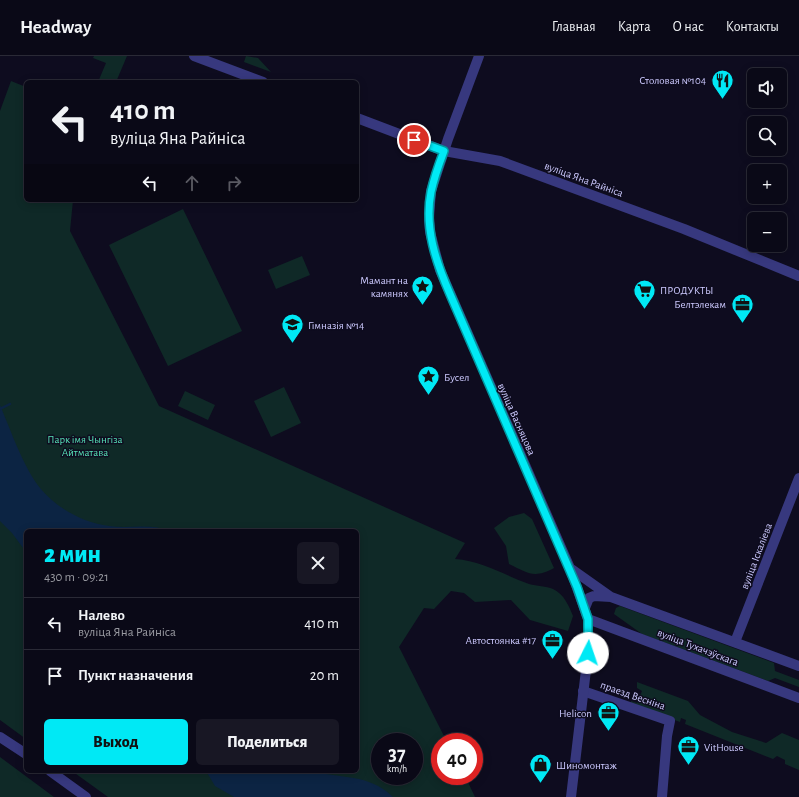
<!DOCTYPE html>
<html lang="ru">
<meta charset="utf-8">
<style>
:root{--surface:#0a0917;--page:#181724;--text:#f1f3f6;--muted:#999aa1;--line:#2a2a36;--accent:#00e9f5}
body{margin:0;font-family:"Alegreya Sans",sans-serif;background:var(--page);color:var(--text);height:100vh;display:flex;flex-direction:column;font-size:15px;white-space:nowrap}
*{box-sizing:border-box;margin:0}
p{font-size:13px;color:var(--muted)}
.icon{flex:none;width:22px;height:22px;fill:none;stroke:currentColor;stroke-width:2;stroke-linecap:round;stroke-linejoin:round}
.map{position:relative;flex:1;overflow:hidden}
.drawer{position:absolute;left:24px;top:473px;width:335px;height:244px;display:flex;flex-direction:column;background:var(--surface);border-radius:6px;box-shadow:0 2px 10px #0003,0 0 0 1px var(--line)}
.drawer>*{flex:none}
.hud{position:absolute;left:24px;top:24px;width:335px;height:122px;border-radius:6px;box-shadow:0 2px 10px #0003,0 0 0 1px var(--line);background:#0a0917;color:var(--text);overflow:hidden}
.buttons{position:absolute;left:747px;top:12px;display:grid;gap:8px}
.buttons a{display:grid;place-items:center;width:40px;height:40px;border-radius:6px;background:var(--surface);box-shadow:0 2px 10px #0003,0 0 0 1px var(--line);font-size:20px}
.speed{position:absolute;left:371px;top:677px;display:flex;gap:8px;font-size:20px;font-weight:700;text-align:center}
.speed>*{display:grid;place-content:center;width:52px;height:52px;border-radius:50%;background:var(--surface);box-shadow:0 2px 10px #0003,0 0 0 1px var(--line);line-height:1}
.speed small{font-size:10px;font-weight:400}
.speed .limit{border:6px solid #d22;background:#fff;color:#111}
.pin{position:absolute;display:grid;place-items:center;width:34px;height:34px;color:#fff;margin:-17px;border:2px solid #fff;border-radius:50%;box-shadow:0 1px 4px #0007}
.me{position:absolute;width:44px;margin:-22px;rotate:4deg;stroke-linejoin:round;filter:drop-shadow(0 0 3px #0008)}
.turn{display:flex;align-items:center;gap:14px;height:84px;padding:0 20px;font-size:18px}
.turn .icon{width:52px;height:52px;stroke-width:2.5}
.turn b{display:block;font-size:28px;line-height:34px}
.lanes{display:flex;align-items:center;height:38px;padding:0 20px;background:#0003;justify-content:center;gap:20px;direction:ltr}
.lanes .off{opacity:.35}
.round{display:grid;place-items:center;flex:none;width:42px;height:42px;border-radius:6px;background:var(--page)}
.overview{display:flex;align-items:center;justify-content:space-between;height:68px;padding:0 20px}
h1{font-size:24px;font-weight:800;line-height:30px;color:var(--accent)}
.cta{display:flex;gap:8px;margin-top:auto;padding:8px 20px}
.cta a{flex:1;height:46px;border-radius:6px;background:var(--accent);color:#111;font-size:16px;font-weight:800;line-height:46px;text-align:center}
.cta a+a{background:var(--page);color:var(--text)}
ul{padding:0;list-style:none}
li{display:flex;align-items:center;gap:12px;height:52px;padding:0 20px;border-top:1px solid var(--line)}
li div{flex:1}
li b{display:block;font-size:15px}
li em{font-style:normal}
header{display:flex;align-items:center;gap:24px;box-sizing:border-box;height:56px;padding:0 20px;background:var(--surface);border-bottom:1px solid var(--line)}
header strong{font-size:19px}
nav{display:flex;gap:22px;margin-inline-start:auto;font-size:14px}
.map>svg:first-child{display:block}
</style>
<header>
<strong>Headway</strong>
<nav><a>Главная</a><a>Карта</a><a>О нас</a><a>Контакты</a></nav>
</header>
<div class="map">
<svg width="799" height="741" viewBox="0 0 799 741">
<rect width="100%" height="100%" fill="#0e0c1f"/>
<path fill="#0f2927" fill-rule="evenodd" d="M94 0H127L116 26H98L106 7 93 2Z
M246 0 258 2 271 16 244 6Z
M11 25 26 31V144H73L70 175 159 350 465 487 455 503C482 505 504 519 529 528 537 530 546 530 553 533 564 538 569 550 573 560L568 575 530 564 511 544 475 546 464 537 451 535 434 553 424 552 399 591 447 686H440V720H465L475 741H108L72 715H357V475H26V683L0 664V55ZM380 686H414V720H380Z
M183 153 242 275 168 310 109 189Z
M302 200 310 219 276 233 268 214Z
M284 331 301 367 271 381 254 345Z
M185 335 215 349 208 364 178 350Z
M524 457 532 463 554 512C534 523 528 517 509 508L506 490 494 472 509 461Z
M620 550 774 607 775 615 799 624V631L775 622 768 625 642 578 614 558 616 552Z
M637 626 688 645 700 659 732 676 766 687 782 677 799 684V714L785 708V704L777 700 773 703 685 668 686 664 681 662 680 666 630 648 631 645 637 647 642 635 637 632Z
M0 701 54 741H0Z"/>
<path fill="#0c2443" d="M0 349C11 375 23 410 40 432 56 452 84 467 109 470 129 473 150 467 170 475H26V496L12 477 0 465Z
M206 715H311C341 723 368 717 393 741H234L215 730Z"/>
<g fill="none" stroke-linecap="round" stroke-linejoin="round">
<path stroke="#0c2443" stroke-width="2.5" d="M0 353 10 348"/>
<path stroke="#37387e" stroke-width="10" d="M444 95 500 105 684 173 799 220
M735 586 799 422
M583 635 670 665 667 680 662 741
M0 681 26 698
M50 715 86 741"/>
<path stroke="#37387e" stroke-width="10" d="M194 0 263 26
M479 0 448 83 431 135 429 162 430 176 440 214 570 512 588 563V597L571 741
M357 62 444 95
M570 512 611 541
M585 552 589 542 594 540 611 541 799 610
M588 563 799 642"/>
</g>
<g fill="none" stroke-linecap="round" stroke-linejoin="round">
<defs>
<path id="route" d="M414 84 444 95C439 108 434 122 431 136 424 172 436 206 450 238L577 531 588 563V597"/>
</defs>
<use href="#route" stroke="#00979f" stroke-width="10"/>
<use href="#route" stroke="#00e9f5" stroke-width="7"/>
</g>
<defs>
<symbol id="restaurant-pin" viewBox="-11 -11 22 30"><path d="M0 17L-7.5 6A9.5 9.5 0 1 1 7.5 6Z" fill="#00e9f5" stroke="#0e0c1f"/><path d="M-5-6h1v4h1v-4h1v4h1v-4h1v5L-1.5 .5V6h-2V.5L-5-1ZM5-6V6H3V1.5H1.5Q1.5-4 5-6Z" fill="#111"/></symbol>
<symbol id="sight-pin" viewBox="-11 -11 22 30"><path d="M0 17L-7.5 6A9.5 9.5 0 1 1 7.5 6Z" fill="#00e9f5" stroke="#0e0c1f"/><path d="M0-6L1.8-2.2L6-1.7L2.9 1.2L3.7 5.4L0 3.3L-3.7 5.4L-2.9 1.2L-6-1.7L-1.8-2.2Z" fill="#111"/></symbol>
<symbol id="supermarket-pin" viewBox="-11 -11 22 30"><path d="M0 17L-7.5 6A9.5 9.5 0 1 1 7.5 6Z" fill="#00e9f5" stroke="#0e0c1f"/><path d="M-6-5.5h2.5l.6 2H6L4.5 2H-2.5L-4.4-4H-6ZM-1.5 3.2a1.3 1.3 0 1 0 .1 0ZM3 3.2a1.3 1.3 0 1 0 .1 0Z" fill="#111"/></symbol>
<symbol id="office-pin" viewBox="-11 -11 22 30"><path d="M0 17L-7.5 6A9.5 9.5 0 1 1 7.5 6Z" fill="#00e9f5" stroke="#0e0c1f"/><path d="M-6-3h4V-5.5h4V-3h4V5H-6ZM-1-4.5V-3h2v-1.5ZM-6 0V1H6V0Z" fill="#111"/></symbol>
<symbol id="school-pin" viewBox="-11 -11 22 30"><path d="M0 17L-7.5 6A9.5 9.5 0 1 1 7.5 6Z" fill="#00e9f5" stroke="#0e0c1f"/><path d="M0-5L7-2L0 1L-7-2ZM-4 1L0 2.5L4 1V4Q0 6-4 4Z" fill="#111"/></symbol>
<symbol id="shop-pin" viewBox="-11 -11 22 30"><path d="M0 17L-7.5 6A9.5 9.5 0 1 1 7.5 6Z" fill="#00e9f5" stroke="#0e0c1f"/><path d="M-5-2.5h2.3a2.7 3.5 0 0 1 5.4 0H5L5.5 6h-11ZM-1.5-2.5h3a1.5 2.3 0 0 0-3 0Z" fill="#111"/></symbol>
</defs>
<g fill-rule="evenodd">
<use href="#restaurant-pin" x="710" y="12" width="25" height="34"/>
<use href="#sight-pin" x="410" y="218" width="25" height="34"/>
<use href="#supermarket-pin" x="632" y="222" width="25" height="34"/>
<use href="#office-pin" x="730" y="236" width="25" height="34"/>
<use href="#school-pin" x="280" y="256" width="25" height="34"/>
<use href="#sight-pin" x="416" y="308" width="25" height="34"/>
<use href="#office-pin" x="540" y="572" width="25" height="34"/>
<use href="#office-pin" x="596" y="644" width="25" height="34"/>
<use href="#office-pin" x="676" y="678" width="25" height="34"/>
<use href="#shop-pin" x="528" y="696" width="25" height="34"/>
</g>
<g text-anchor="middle" stroke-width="3" stroke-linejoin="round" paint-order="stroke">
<g font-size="11" fill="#cdcaff" stroke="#0e0c1f" text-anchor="end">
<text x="706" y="28">Столовая №104</text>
<text x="408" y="228">Мамант на<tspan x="408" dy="13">камянях</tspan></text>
<text x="660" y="238" text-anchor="start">ПРОДУКТЫ</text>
<text x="726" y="252">Белтэлекам</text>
<text x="308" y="273" text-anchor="start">Гімназія №14</text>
<text x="444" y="325" text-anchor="start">Бусел</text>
<text x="536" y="588">Автостоянка #17</text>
<text x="592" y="661">Helicon</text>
<text x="704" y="695" text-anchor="start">VitHouse</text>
<text x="556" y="713" text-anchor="start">Шиномонтаж</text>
</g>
<g font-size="11" fill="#cdcaff" stroke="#0e0c1f">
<text transform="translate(584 123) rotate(20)" y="4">вуліца Яна Райніса</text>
<text transform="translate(517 363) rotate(66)" y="4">вуліца Васняцова</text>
<text transform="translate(756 500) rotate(-69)" y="4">вуліца Іскаліева</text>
<text transform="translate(698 591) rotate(21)" y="4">вуліца Тухачэўскага</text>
<text transform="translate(633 639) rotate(19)" y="4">праезд Весніна</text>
</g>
<g font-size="11" fill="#56dfb6" stroke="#0e0c1f">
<text x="85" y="387">Парк імя Чынгіза<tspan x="85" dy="13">Айтматава</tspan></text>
</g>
</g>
</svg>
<div class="buttons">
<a><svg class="icon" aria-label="sound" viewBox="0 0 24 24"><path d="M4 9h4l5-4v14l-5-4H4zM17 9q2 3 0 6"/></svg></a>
<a><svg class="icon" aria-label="search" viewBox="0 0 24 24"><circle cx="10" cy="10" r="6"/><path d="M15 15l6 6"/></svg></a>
<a>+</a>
<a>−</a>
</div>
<div class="speed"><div>37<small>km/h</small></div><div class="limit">40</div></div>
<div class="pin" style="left:414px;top:84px;background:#d93025"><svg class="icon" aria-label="arrive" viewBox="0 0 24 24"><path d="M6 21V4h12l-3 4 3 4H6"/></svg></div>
<svg class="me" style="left:588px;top:597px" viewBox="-20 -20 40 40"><circle r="19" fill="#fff"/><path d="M0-13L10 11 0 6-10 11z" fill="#00e9f5"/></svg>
<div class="hud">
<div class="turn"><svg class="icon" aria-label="left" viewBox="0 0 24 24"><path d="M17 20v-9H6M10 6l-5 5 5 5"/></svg><div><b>410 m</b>вуліца Яна Райніса</div></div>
<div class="lanes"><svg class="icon" aria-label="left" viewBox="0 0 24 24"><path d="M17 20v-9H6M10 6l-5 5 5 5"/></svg><svg class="icon off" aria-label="ahead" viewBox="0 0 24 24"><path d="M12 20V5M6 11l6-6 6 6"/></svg><svg class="icon off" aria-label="right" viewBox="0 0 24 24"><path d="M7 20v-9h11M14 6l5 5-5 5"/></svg></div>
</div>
<section class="drawer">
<div class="overview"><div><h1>2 мин</h1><p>430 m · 09:21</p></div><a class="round"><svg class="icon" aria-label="close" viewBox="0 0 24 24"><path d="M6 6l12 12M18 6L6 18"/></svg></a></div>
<ul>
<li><svg class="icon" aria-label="left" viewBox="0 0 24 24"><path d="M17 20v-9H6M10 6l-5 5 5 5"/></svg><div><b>Налево</b><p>вуліца Яна Райніса</p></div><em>410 m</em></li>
<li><svg class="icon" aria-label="arrive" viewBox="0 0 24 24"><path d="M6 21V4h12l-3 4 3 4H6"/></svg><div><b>Пункт назначения</b></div><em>20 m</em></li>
</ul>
<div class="cta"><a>Выход</a><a>Поделиться</a></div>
</section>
</div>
